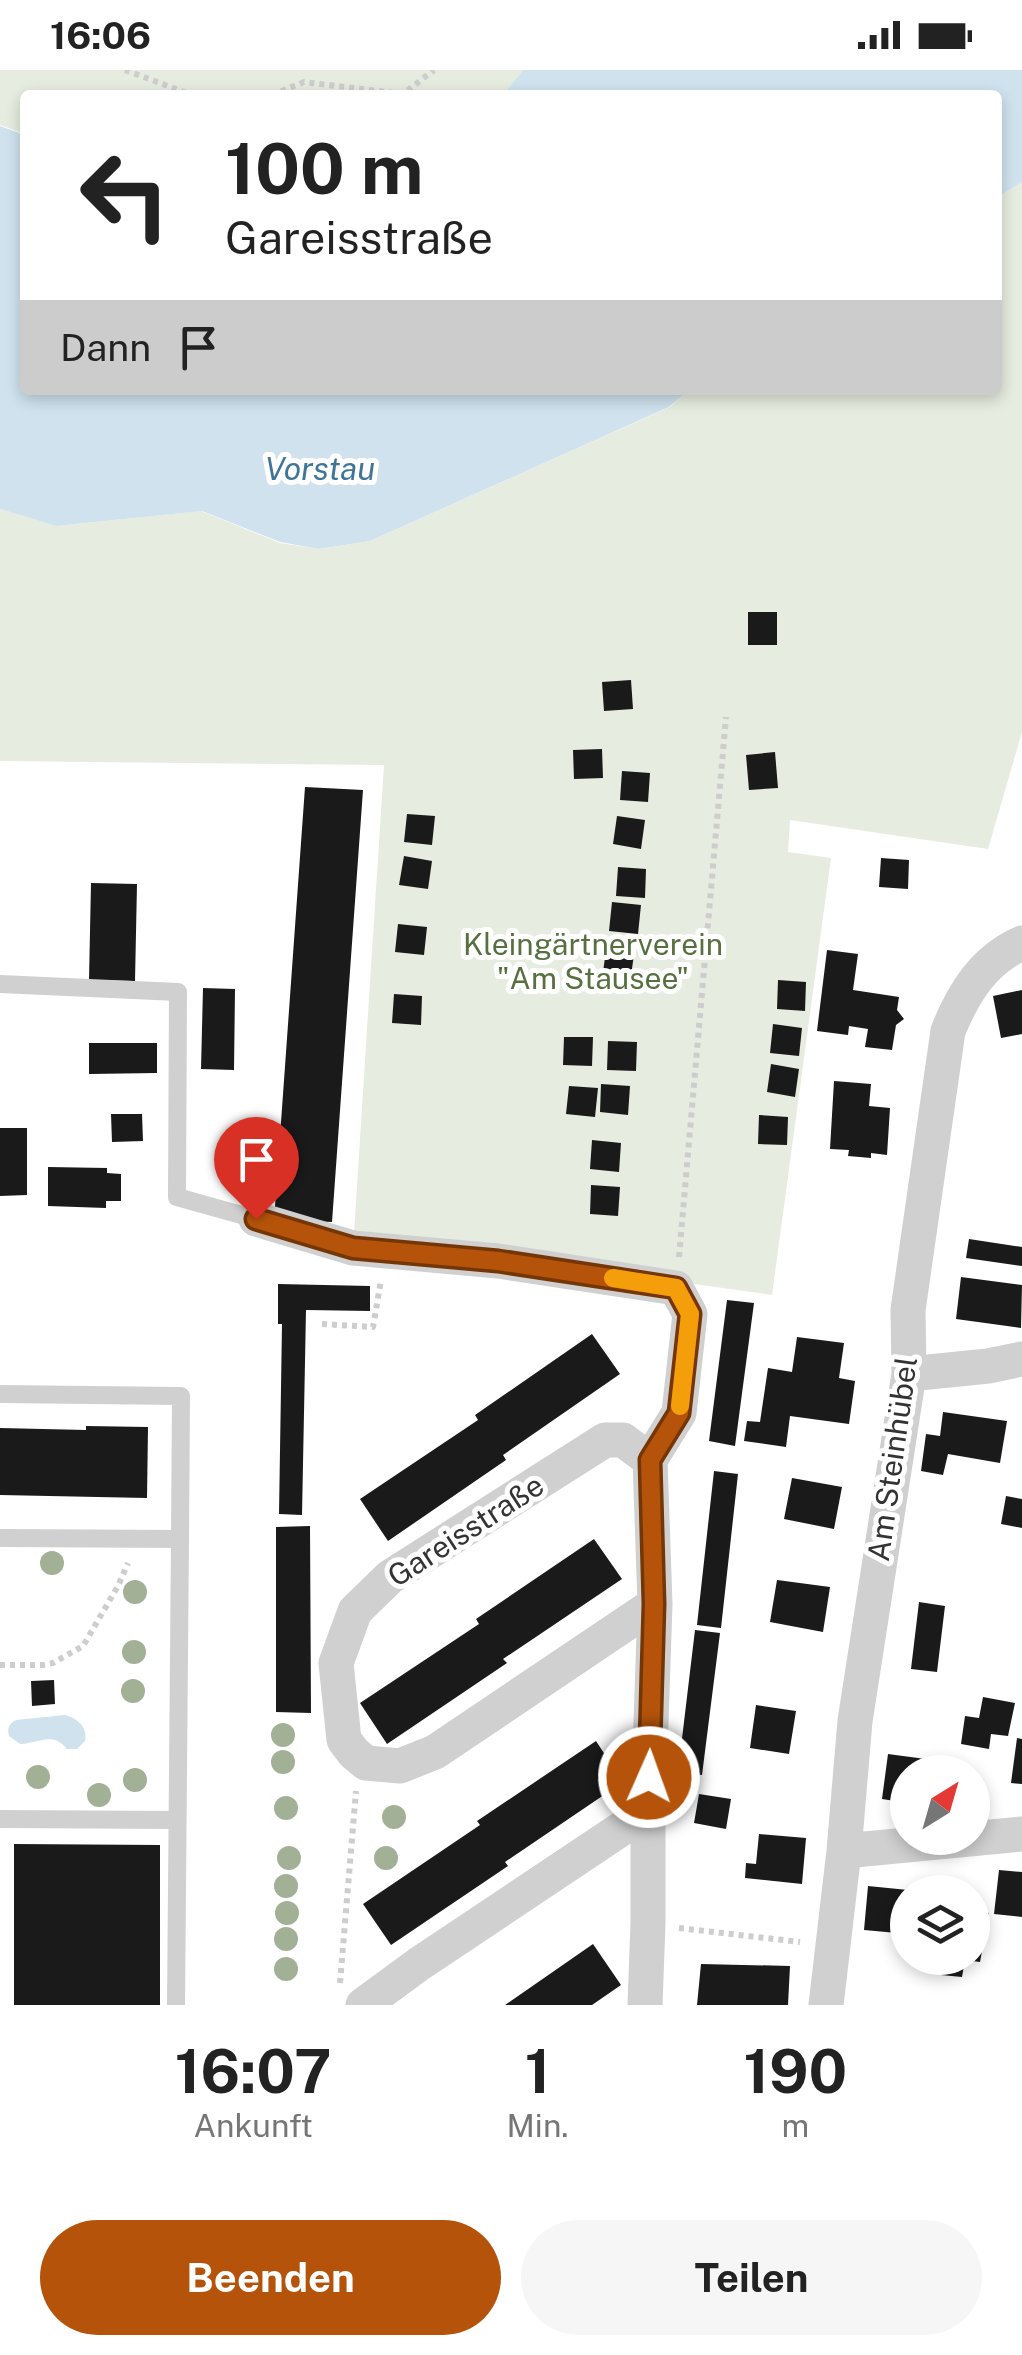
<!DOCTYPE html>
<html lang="de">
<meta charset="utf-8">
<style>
:root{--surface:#fff;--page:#f6f6f6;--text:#222;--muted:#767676;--accent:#b45309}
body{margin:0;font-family:"Public Sans",sans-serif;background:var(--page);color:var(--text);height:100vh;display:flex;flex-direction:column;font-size:38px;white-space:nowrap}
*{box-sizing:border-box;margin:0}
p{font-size:32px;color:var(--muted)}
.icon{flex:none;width:55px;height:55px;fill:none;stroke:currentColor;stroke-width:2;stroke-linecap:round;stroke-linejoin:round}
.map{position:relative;height:1935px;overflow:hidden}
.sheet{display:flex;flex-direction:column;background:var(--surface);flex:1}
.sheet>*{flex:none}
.top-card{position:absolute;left:20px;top:20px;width:982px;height:305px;border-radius:10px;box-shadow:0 5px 15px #0003;background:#fff;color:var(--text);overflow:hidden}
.needle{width:65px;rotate:37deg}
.tools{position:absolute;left:890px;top:1685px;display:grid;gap:20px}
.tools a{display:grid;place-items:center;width:100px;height:100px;border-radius:50%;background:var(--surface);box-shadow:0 5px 15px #0003;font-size:50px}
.pin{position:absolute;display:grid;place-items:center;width:85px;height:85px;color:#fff;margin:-102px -42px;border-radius:50% 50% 50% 0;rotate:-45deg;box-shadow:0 0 10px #0007}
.pin .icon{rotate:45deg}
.me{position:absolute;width:110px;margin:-55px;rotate:2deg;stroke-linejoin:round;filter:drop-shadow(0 0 8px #0008)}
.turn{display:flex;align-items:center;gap:35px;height:210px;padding:0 40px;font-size:45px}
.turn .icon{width:130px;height:130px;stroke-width:2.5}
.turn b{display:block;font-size:70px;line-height:85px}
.then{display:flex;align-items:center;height:95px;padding:0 40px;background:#0003;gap:20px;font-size:38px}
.eta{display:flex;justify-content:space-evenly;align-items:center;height:170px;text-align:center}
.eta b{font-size:60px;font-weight:700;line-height:70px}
.cta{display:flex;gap:20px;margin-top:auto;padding:20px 40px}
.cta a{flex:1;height:115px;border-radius:60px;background:var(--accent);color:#fff;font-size:40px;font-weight:700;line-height:115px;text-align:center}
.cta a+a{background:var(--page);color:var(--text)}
.status{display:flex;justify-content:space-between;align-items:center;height:70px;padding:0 50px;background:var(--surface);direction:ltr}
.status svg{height:28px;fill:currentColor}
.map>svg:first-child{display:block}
</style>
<div class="status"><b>16:06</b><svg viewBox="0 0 49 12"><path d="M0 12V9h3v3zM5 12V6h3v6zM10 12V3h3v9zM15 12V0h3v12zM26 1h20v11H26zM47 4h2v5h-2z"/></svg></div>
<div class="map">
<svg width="1022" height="1935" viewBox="0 0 1022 1935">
<rect width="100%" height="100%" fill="#fff"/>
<path fill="#e6ecdf" d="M0 0H523L503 25H25V64L0 55Z
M1022 112V662L988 779 790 750 788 782 831 788 772 1225 673 1211 353 1178 384 695 0 691V439L56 456 201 441 280 473 320 479 370 471 670 337 689 320H998V127Z"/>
<path fill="#cfe2ee" d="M523 0H1022V112L998 127V25H503Z
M0 56 25 65V320H689L669 337 370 471 319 479 280 472 202 441 56 456 0 439Z
M65 1645C77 1648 88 1657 85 1671L77 1679H67C53 1661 39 1673 20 1674L9 1666C7 1658 9 1654 16 1650Z"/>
<path fill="#1a1a1a" d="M748 542H777V575H748Z
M631 610 633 639 604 641 602 612Z
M602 679 603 708 574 709 573 680Z
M775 682 778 718 749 720 746 685Z
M622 701 650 703 648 732 620 730Z
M305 717 363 720 332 1152 274 1150Z
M407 744 435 746 432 775 404 772Z
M617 746 645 750 641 779 613 774Z
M404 786 432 791 428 819 399 815Z
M881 788 909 790 908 819 879 817Z
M618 797 646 799 645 828 616 826Z
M91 813 137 814 135 911 89 910Z
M612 832 641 835 638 864 609 861Z
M398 854 427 857 424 885 395 882Z
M607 873 635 877 631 906 603 902Z
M827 880 858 884 853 920 899 927 897 940 904 949 896 955 892 980 865 977 868 959 849 956 848 965 817 961Z
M778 910 806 912 805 941 777 939Z
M203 918 235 919 234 1000 201 999Z
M1022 920V964L1001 968 993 926Z
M394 924 422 926 421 955 392 953Z
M773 954 802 958 799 986 770 983Z
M564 967H593L592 996 563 995Z
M608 971 637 972 636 1001 607 1000Z
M89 973H157V1003L89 1004Z
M771 994 799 999 795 1027 767 1022Z
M834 1011 871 1014 869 1036 890 1038 887 1085 871 1083V1088L848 1086 849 1080 830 1079Z
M601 1014 630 1016 628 1045 600 1042Z
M569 1016 598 1018 595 1047 566 1044Z
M111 1044H142L143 1071 112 1072Z
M759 1045 788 1047 787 1075 758 1074Z
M0 1058H27V1125L0 1126Z
M592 1070 621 1073 619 1102 590 1099Z
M48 1097 107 1098V1103L121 1104V1131H106V1138L48 1136Z
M591 1115 620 1117 618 1146 590 1144Z
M969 1169 1022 1177V1196L966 1188Z
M961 1207 1022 1215 1021 1258 956 1249Z
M278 1214 370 1216V1241L306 1240 302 1445 279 1444 282 1254H278Z
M727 1230 754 1233 735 1376 709 1371Z
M592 1264 620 1304 503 1385 506 1390 388 1471 360 1429 478 1350 475 1345Z
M797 1267 844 1273 839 1308 855 1311 849 1354 790 1346 786 1377 744 1371 747 1351 760 1352 768 1298 792 1302Z
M943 1342 1007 1351 1000 1393 948 1384 943 1405 921 1401 926 1364 940 1366Z
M86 1356 148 1357 147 1428 0 1425V1358L86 1360Z
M714 1401 738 1404 721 1558 697 1555Z
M792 1408 842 1417 834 1459 784 1449Z
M1006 1426 1022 1429V1458L1001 1454Z
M310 1456 311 1643 276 1642V1457Z
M594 1469 622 1509 503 1589 507 1593 387 1674 360 1633 479 1554 476 1549Z
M777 1510 830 1517 823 1562 770 1552Z
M919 1532 945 1536 937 1602 911 1599Z
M695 1560 720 1563 702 1705 678 1702Z
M54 1610 55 1634 32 1636 31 1611Z
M983 1627 1015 1633 1008 1666 991 1664 989 1679 961 1674 965 1646 979 1648Z
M756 1635 796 1641 789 1684 750 1678Z
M1017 1668 1022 1669V1714L1011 1713Z
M596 1671 623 1712 505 1792 508 1796 391 1875 363 1834 480 1755 477 1751Z
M888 1684 963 1694 962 1702H908V1733L882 1729Z
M699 1724 731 1729 726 1759 694 1753Z
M759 1764 806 1768 802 1814 745 1808 746 1793 756 1794Z
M14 1774 160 1775V1935H14Z
M999 1800 1022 1802V1847L994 1844Z
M868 1816 908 1820V1864L864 1860Z
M972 1840 989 1843 980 1892 965 1890 962 1907 941 1905 944 1888H972Z
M593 1874 621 1915 592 1935H505Z
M701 1894 790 1896 788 1935H697Z"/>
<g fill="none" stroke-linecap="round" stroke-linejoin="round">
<path stroke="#cdcdcd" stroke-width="6" stroke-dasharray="5 5" stroke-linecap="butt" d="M125 0 192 25
M272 25 304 12 403 24 434 0
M679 1187 726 647
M322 1254 373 1257 381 1210
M0 1595H43L53 1593 83 1576 118 1516 128 1493
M679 1858 800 1872
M340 1913 356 1721"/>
<path stroke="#d0d0d0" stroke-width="18" d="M0 914 178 922 177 1127 256 1149
M0 1324 181 1326 180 1469
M0 1468 180 1469 176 1935
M0 1749 177 1750"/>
<path stroke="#d0d0d0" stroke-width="35" d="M256 1149 353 1178 498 1191 676 1218 690 1244 679 1343 650 1390 655 1534 648 1741V1853L645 1935
M909 1304 988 1296 1022 1289
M650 1390 623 1370H605L390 1507 355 1541 336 1593 344 1670 354 1683 366 1693 400 1696 435 1682 655 1534
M844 1781 1022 1764
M363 1935 419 1894 648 1741
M826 1935 844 1781 855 1651 909 1304 908 1240 948 961C963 924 983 890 1022 873"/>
</g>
<g fill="#a2b095">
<circle cx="52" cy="1493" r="12"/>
<circle cx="135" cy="1522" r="12"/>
<circle cx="134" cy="1582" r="12"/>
<circle cx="133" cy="1621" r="12"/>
<circle cx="283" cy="1665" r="12"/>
<circle cx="283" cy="1692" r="12"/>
<circle cx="38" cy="1707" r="12"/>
<circle cx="135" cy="1710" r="12"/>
<circle cx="99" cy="1725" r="12"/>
<circle cx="286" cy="1738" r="12"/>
<circle cx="394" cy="1747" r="12"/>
<circle cx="289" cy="1788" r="12"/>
<circle cx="386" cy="1788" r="12"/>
<circle cx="286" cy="1816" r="12"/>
<circle cx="287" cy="1843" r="12"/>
<circle cx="286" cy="1869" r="12"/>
<circle cx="286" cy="1899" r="12"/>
</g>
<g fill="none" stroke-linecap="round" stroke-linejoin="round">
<defs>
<path id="route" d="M256 1149 353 1178 498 1191 676 1218 690 1244 679 1343 650 1390 654 1534 649 1707"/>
</defs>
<use href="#route" stroke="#753606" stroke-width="25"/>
<use href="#route" stroke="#b45309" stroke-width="18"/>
<path stroke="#f59e0b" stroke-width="18" d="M613 1208 676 1218 690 1244 680 1336"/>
</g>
<g text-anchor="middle" stroke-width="10" stroke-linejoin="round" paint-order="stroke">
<g font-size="30" fill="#56703f" stroke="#fff">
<text x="593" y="885">Kleingärtnerverein<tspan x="593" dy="34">"Am Stausee"</tspan></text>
</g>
<g font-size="30" fill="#333" stroke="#fff">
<text transform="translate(893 1389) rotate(-82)" y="10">Am Steinhübel</text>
<text transform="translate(466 1461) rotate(-33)" y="10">Gareisstraße</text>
</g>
<g font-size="32" font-style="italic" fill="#3f7597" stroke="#fff">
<text x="320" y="410">Vorstau</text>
</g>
</g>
</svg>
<div class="tools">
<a><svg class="needle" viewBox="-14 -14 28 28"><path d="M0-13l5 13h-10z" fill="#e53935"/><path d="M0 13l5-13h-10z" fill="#767676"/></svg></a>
<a><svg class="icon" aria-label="layers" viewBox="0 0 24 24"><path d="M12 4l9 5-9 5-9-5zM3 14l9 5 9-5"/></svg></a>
</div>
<div class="pin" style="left:256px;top:1149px;background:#d93025"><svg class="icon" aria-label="arrive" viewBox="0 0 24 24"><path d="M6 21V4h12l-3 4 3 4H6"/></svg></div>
<svg class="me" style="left:649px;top:1707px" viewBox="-20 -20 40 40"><circle r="17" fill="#b45309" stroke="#fff" stroke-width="3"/><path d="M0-11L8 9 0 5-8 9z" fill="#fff"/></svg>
<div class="top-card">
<div class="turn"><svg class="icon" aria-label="left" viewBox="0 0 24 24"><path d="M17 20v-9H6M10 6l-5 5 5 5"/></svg><div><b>100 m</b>Gareisstraße</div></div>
<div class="then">Dann<svg class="icon" aria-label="arrive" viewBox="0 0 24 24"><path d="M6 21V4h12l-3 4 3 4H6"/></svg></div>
</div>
</div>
<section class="sheet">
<div class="eta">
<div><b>16:07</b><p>Ankunft</p></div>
<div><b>1</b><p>Min.</p></div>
<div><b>190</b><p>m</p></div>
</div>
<div class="cta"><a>Beenden</a><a>Teilen</a></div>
</section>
